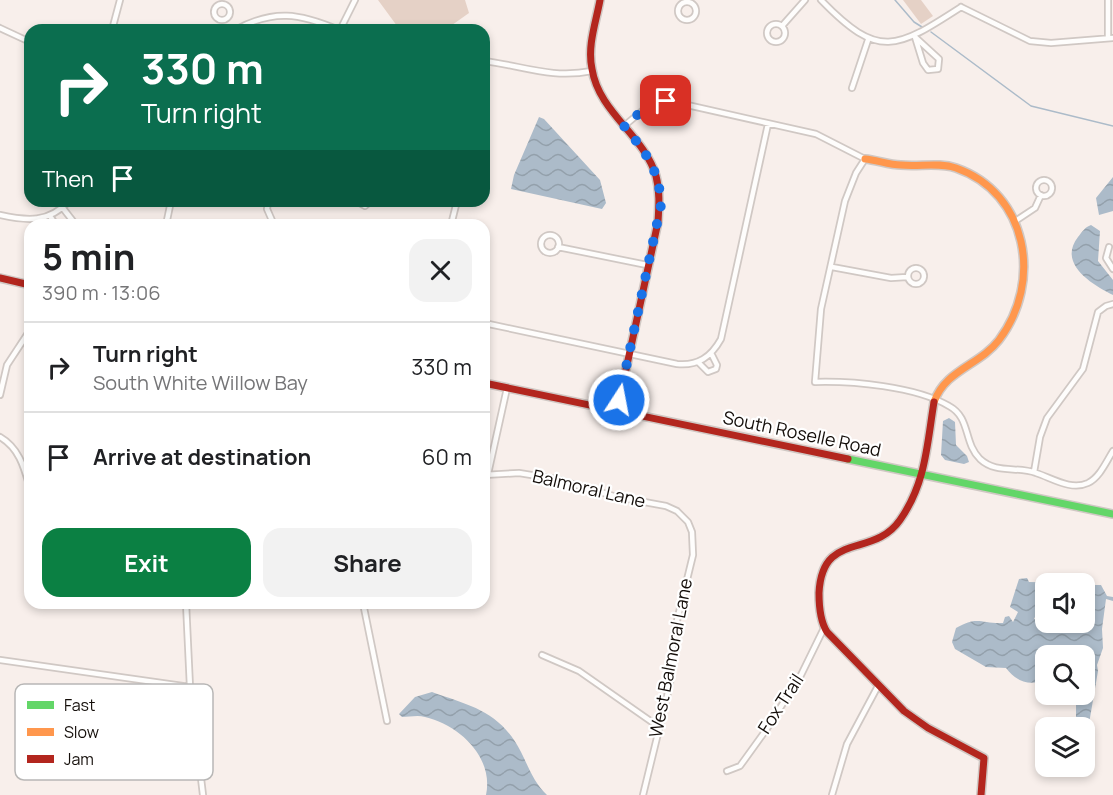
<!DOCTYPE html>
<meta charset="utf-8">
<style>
:root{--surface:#fff;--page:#f2f2f2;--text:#202124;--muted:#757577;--line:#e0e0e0;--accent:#0b8043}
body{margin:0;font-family:Manrope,sans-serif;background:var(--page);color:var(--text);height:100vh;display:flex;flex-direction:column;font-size:22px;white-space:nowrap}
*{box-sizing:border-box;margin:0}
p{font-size:20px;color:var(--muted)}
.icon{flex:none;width:33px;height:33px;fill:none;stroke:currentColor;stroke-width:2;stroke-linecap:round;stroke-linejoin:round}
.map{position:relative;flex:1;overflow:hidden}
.details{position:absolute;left:24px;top:219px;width:466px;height:390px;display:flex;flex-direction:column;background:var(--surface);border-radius:18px;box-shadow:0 3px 9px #0003}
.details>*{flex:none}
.top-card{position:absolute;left:24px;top:24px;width:466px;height:183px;border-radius:18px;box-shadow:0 3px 9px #0003;background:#0b6e4f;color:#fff;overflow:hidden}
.tools{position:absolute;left:1035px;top:573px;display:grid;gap:12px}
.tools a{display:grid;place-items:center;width:60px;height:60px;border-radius:12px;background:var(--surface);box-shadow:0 3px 9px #0003;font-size:30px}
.pin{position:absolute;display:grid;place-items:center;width:51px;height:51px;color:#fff;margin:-26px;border-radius:12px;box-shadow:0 3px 9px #0006}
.me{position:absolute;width:66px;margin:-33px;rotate:11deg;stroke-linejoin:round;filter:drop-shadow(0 0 4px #0008)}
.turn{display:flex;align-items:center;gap:21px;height:126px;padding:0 18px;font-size:27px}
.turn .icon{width:78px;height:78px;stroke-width:2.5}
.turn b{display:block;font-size:42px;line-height:51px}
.then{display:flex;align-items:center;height:57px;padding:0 18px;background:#0003;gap:12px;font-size:22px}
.round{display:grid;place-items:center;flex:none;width:63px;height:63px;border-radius:18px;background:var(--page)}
.headline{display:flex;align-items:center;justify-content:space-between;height:102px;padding:0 18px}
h1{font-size:36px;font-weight:700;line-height:45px}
.action{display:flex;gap:12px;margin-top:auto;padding:12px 18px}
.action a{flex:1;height:69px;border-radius:18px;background:var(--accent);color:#fff;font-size:24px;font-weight:700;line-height:69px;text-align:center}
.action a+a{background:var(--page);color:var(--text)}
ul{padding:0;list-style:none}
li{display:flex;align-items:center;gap:18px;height:90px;padding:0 18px;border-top:2px solid var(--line)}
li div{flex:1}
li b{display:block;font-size:22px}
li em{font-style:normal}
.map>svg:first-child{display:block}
</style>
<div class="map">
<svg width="1113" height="795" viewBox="0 0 1113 795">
<defs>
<pattern id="water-waves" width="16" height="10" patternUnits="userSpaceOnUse" patternTransform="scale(1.5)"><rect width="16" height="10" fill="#acbbc9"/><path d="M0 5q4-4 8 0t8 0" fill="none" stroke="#93a0ab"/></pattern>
</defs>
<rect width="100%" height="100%" fill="#f8efeb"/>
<path fill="#e5d1c6" d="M378 0H465L469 13 445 30H400Z
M903 0H921L933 16 921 24Z"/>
<path fill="url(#water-waves)" d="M539 117 544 119 600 180 606 203 602 209 511 189 514 175Z
M1113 177V211L1099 215 1096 198Z
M1091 225 1100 231 1098 261 1113 280V295C1093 285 1057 264 1078 237 1082 232 1085 227 1091 225Z
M949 418 955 422 956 445 967 456 969 462 964 464 945 460 941 455 943 421Z
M1027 578 1029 582 1077 583 1046 584 1045 612 1038 611 1034 619H1045L1046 622 1092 625 1085 618V585H1101L1107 596 1113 597V601L1106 599 1102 629 1103 648 1097 665 1098 671 1085 747 1084 728 1076 727V695L1084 694V656H1046L1045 680C1029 686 1017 682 1006 668L986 667 955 649 952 642 956 628C978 615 981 624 1003 623L1005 617 1009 616 1013 622 1018 612 1010 607 1019 579Z
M432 692C471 706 500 711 521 752 529 768 534 783 547 795H486C494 758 460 725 425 717 418 715 409 717 402 717L399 714 415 697Z"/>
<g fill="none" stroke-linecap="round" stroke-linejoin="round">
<path stroke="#acbbc9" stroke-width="1.5" d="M895 0 914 22 922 27
M931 32 1031 106 1113 126"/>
<defs>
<path id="street" d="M821 0C879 60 896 49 961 7
M678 11a9 9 0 1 1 18 0a9 9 0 1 1-18 0Z
M214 12a8 8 0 1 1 16 0a8 8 0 1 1-16 0Z
M961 7 1030 41 1051 43 1113 38
M767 33a9 9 0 1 1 18 0a9 9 0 1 1-18 0Z
M782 26 805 0
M0 28 30 42
M112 30 120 0
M235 30C274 9 299 13 339 30
M340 30 355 0
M915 37 939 59 938 69 928 70 923 63Z
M1108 37V0
M484 61C524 66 551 79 592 71
M852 88 868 40
M624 126 648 106 674 102 816 134 865 159 856 173 845 201 821 309 815 382C852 381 915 386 949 406 971 418 963 442 980 459 996 474 1017 466 1036 473 1052 478 1071 491 1088 483 1100 477 1106 462 1113 451
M1036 188a8 8 0 1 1 16 0a8 8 0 1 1-16 0Z
M268 201 267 209 274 225
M356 201 365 206 371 201
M62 207 76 225
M0 215C27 221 49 223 69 201
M50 216 56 225
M1017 220 1035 208 1041 195
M166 225 171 201
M451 225 457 201
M541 244a9 9 0 1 1 18 0a9 9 0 1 1-18 0Z
M558 247 647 265
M1109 247 1106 258 1113 269
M832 267 891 278 907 277
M908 276a8 8 0 1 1 16 0a8 8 0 1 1-16 0Z
M484 323 677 364C698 366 711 357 721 339L768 124
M699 363 708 372 716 369 717 365 711 353
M0 395 7 365 30 330
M0 437C19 448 24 467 30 488
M1034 472 1040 437 1047 418 1083 369 1098 312 1106 306 1113 304
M488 474 507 388
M484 475 519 473 556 479 617 497 666 506 677 511 688 522 692 532 693 555 674 633 670 684 643 795
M186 603 190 687 203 795
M363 603 387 721
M542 655 579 671 659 727
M0 660 190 687
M727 771 740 766 766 730 801 675 824 628
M832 795 847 744 878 686"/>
<path id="fast" d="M848 459 1113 514"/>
<path id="slow" d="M865 159C877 160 889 165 901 165 919 167 939 162 956 168 1028 193 1043 282 999 340 980 365 945 370 934 402"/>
<path id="jam" d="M600 0C596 22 587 46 592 69 599 113 644 135 656 176 660 191 659 206 658 222L617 411
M0 278 30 285
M484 383 848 459
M934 402C927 444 926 483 900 520 873 559 822 530 819 593 819 606 820 621 827 632L904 711 928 728 984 758 981 795"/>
</defs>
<use href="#street" stroke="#d0c8c4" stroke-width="8"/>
<use href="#fast" stroke="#d0c8c4" stroke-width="10"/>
<use href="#slow" stroke="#d0c8c4" stroke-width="10"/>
<use href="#jam" stroke="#d0c8c4" stroke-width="10"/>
<use href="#street" stroke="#fefdfc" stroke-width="4.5"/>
<use href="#fast" stroke="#63d668" stroke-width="7"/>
<use href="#slow" stroke="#ff974d" stroke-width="7"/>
<use href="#jam" stroke="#b3261e" stroke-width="7"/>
</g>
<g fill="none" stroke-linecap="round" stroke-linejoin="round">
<path stroke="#1a73e8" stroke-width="10" stroke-dasharray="0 18" d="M619 400 661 205C660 171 645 151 624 126L648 106 666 101"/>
</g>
<g text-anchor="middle" stroke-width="4.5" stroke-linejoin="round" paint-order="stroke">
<g font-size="18" fill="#140e0a" stroke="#fff">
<text transform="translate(802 434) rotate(12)" y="6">South Roselle Road</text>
<text transform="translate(589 489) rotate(13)" y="6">Balmoral Lane</text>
<text transform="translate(671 658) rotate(-79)" y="6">West Balmoral Lane</text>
<text transform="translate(781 704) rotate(-57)" y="6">Fox Trail</text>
</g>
</g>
<rect x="15" y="684" width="198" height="96" rx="9" fill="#fff" stroke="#b8b7b6" stroke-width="1.5"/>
<rect x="27" y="701" width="27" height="8" fill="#63d668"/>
<rect x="27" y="728" width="27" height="8" fill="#ff974d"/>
<rect x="27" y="755" width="27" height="8" fill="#b3261e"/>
<g font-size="16" fill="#140e0a">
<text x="64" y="711">Fast</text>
<text x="64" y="738">Slow</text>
<text x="64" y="765">Jam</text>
</g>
</svg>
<div class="tools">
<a><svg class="icon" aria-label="sound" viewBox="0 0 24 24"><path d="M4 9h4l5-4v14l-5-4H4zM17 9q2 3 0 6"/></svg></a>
<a><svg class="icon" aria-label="search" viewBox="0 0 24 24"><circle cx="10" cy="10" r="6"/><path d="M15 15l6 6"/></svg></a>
<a><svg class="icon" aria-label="layers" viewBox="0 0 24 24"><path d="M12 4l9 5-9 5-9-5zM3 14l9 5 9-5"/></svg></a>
</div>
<div class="pin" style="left:666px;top:101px;background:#d93025"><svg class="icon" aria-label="arrive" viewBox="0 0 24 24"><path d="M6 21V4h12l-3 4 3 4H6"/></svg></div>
<svg class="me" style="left:619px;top:400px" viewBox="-20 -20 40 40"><circle r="17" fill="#1a73e8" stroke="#fff" stroke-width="3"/><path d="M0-11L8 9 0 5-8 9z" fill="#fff"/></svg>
<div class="top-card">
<div class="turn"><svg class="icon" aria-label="right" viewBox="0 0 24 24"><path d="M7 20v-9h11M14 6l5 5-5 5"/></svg><div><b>330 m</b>Turn right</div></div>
<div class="then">Then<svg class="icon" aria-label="arrive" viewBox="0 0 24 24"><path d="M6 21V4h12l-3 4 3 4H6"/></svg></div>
</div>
<section class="details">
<div class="headline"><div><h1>5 min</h1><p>390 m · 13:06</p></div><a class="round"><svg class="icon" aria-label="close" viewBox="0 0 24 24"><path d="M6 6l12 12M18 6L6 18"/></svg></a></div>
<ul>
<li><svg class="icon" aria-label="right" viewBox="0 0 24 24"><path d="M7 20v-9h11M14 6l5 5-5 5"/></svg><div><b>Turn right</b><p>South White Willow Bay</p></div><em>330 m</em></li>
<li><svg class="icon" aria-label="arrive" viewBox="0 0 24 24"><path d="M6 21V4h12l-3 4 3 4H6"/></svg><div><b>Arrive at destination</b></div><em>60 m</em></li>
</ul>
<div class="action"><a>Exit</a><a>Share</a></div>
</section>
</div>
